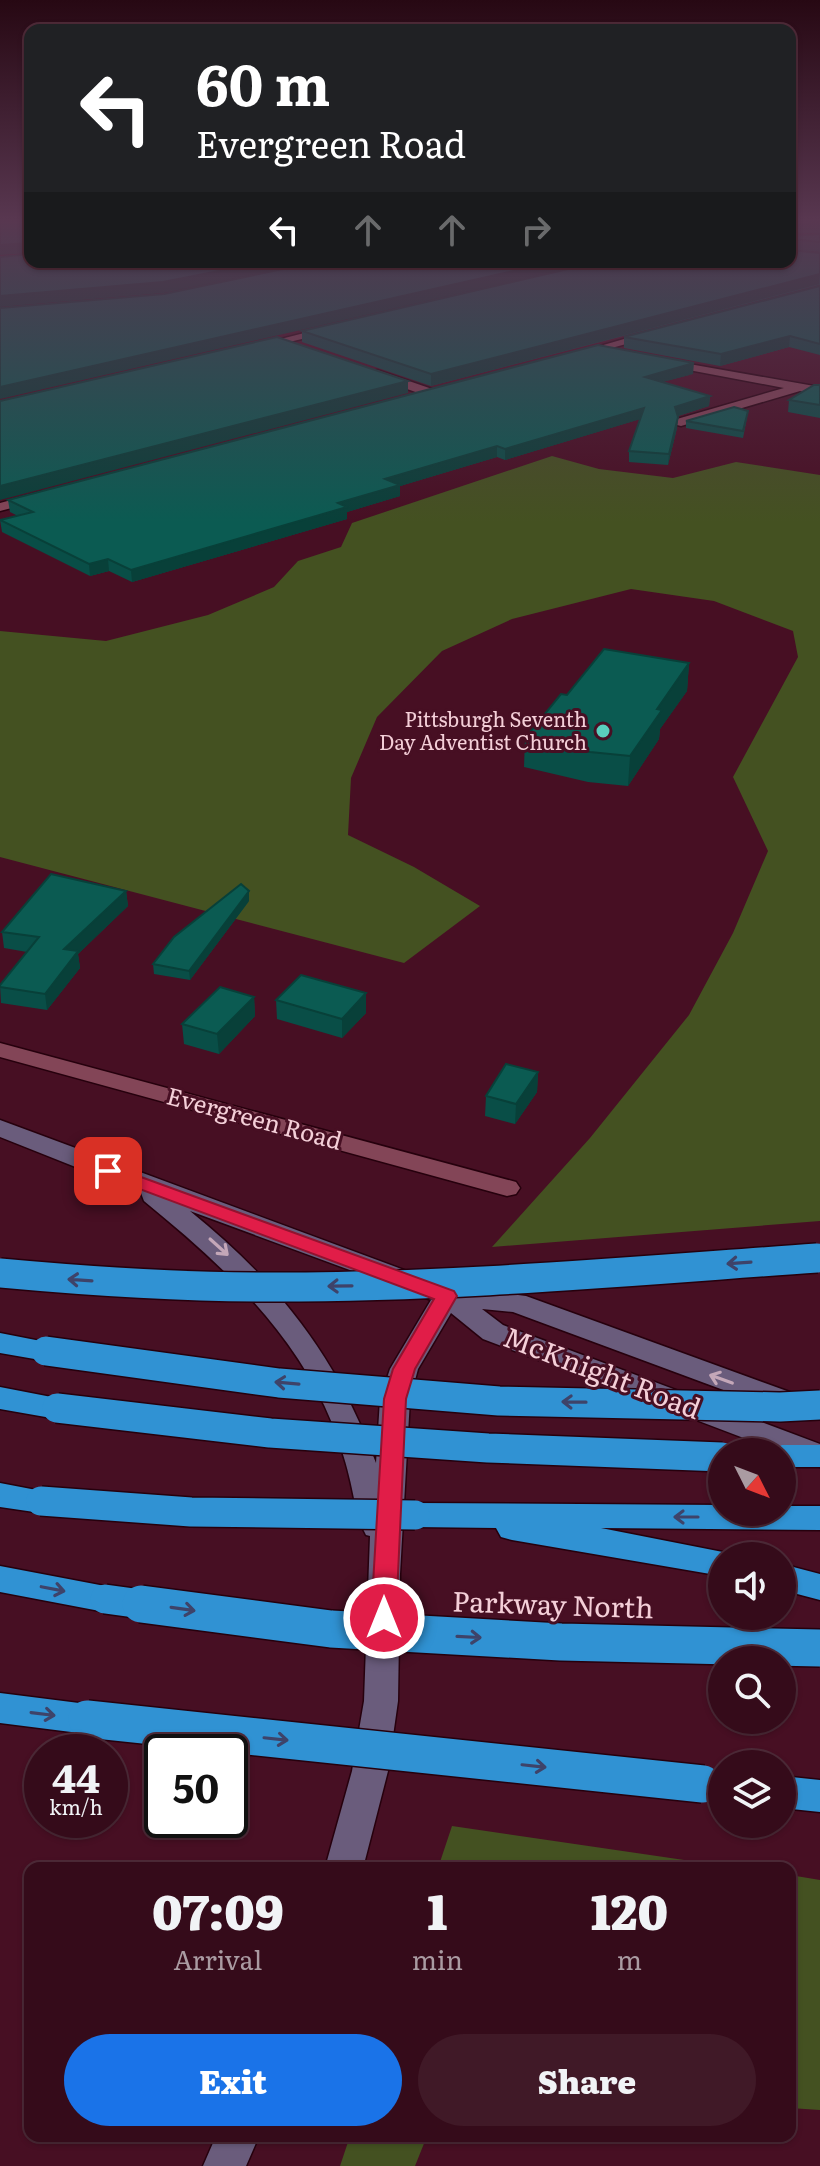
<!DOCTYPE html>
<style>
:root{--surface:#350b1a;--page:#401927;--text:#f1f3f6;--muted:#aa9ba2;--line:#4f2b39;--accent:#1a73e8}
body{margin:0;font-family:Literata,serif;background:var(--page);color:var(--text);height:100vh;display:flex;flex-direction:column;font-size:30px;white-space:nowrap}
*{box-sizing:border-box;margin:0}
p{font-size:26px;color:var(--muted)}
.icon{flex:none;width:44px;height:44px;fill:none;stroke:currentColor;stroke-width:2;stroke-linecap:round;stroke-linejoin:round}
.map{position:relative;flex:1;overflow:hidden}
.drawer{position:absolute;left:24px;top:1862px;width:772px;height:280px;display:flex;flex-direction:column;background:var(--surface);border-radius:16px;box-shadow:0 2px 6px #0004,0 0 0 2px var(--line)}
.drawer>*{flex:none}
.hud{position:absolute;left:24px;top:24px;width:772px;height:244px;border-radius:16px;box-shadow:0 2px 6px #0004,0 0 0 2px var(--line);background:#202124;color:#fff;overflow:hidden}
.needle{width:52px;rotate:132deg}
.fabs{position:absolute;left:708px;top:1438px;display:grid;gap:16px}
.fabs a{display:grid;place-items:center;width:88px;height:88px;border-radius:50%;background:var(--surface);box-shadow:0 2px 6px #0004,0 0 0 2px var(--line);font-size:40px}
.speed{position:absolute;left:24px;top:1734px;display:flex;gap:16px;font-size:40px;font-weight:700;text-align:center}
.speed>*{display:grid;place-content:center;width:104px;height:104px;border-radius:50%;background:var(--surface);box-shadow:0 2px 6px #0004,0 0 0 2px var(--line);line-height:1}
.speed small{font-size:20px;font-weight:400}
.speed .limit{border:4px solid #111;border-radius:12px;background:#fff;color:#111}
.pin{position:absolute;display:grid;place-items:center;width:68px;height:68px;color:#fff;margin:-34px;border-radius:16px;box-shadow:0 4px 12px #0006}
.me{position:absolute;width:88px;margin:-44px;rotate:0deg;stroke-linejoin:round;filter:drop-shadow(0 0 6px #0008)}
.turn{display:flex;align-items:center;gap:28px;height:168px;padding:0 40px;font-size:36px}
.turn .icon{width:104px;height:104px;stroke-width:2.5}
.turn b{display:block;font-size:56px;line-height:68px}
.lanes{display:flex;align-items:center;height:76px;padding:0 40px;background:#0003;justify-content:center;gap:40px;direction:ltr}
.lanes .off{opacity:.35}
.eta{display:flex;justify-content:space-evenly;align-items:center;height:136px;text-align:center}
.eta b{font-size:48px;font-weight:800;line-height:56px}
.cta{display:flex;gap:16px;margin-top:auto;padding:16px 40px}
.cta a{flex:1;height:92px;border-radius:48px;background:var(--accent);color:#fff;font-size:32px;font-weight:800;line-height:92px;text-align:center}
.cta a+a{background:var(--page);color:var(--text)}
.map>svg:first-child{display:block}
</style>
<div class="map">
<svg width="820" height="2166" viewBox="0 0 820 2166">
<rect width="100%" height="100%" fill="#470f23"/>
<path fill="#445121" d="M552 456 599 469 673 478 736 462 820 475V1221L492 1247 590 1138 689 1015 733 933 768 851 733 777 798 657 793 631 714 601 631 589 512 619 442 651 377 717 351 778 348 835 414 867 480 906 404 963 0 857V631L106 641 208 615 274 587 298 561 341 547 352 523Z
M452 1826 739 1868H438Z
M790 1875 820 1880V2110L790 2108Z
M350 2136H427L415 2166H340Z"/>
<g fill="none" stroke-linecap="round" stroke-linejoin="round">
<defs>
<path id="street" d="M332 326 336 327V331L255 350 249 347Z
M655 330 661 333 659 335 575 358 569 355Z
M661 359 820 387V395L800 391 681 426 677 425V419L784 388 657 364 655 362Z
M377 370 435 390 437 393 427 396 373 377V371Z
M41 492 46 493V499L0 511V503Z
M0 1043 516 1182 520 1188 516 1194 507 1196 0 1057Z"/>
<path id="secondary" d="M0 1120 450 1287 526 1296 798 1395 803 1403 798 1411 788 1414 513 1312 482 1309 503 1325 820 1444V1467L483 1339 451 1313 418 1369 410 1399 400 1574 398 1701 388 1771 363 1868H325L352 1771 364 1701 370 1536 366 1535C356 1517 354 1495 349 1476 345 1458 338 1440 332 1423 294 1330 220 1263 144 1201L141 1193 0 1137ZM190 1211 431 1300 390 1369 380 1399 376 1463C337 1357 278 1282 190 1211Z
M216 2136H259L246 2166H203Z"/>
<path id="highway" d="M0 1333 56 1344 60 1351 56 1358 46 1361 0 1353Z
M0 1387 67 1400 72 1408 67 1416 57 1419 0 1409Z
M782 1445H820V1467H782V1452H769Z
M0 1483 52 1493 57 1501 52 1509 41 1513 0 1507Z
M415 1503 722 1505V1512H782V1506H820V1530L601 1528 733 1554 722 1556V1576L512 1540 501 1537 496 1528 415 1527 404 1524 399 1515 404 1506Z
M782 1564 820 1574V1600L782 1590Z
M0 1566 105 1586 117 1590 121 1599 117 1608 105 1612 0 1592Z
M0 1693 87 1704 99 1708 104 1719 99 1730 87 1734 0 1723Z
M782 1776 820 1780V1812L782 1808Z"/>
</defs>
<use href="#street" stroke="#26000d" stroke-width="3"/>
<use href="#secondary" stroke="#26000d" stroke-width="3"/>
<use href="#highway" stroke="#26000d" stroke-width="3"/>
<use href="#street" fill="#834557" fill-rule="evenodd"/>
<use href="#secondary" fill="#6a5c7c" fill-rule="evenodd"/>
<use href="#highway" fill="#3092d3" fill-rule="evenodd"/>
<defs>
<path id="highway-bridge-far1" d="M0 1273C87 1281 173 1287 260 1287 446 1288 632 1271 817 1258
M46 1351 279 1383 499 1401 780 1407 820 1405
M57 1408 270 1433 488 1448 722 1457
M41 1501 191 1512 415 1515
M105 1599 156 1606"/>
<path id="highway-bridge" d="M141 1604 331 1629 561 1642 820 1648
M87 1719 703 1784"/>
</defs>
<use href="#highway-bridge-far1" stroke="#26000d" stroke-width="32" stroke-linecap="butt"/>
<use href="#highway-bridge" stroke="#26000d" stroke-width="40" stroke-linecap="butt"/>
<use href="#highway-bridge-far1" stroke="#3092d3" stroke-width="29"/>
<use href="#highway-bridge" stroke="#3092d3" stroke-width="37"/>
</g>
<path fill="#094e47" d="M790 219H820V233L790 234 791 236 820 234V252L790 250Z
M791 251 820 253V285L431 386 302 342V331Z
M820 286V355L789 347 720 366 624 348V337Z
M693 374 662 382 710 396 709 406 678 416 677 428 668 465 629 462V451L640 419 505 460 497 457 400 486V496L347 512V519L132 582 109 571 90 576 2 532 0 520 18 516 10 512 8 500Z
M820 385V418L788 412 789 400Z
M747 418 743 438 686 428V421Z
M689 663 687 691 660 729 659 739 628 786 588 782 524 767 525 738 567 695Z
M126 891 128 906 78 954 80 968 47 1010 1 1003 0 985 27 952 4 948 2 932Z
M249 901 190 980 154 974 153 964Z
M254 997 255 1016 219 1054 184 1044 182 1024Z
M276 1000 366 1013 342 1038 277 1019Z
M538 1072 537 1092 515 1124 485 1116 486 1096Z"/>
<path fill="#084039" d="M29 243 30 253 0 255V245Z
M265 262H315L164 293 0 307V296Z
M553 262H597L0 399V387Z
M820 274 819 284 431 386V374Z
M790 336 789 347 720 366 721 354Z
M694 363 693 374 644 387 645 377Z
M408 381V393L0 500V486Z
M710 396 709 406 675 417V407Z
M644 408V418L505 460V449Z
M678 417 677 428 668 465 669 454Z
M497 446V457L400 486V496L347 512V519L132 582 131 570 338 503 385 479Z
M108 559 109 571 90 576 89 564Z
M689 663 687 691 660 729 659 739 628 786 630 756 657 709Z
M126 891 128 906 78 954 80 968 47 1010 45 994 64 949Z
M249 891V901L190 980 189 971Z
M366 993V1013L342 1038V1019Z
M254 997 255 1016 219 1054 217 1034Z
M538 1072 537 1092 515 1124 516 1104Z"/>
<path fill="#0b5b52" stroke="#084039" stroke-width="2" d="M30 219V244L29 243 0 245V221H29Z
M790 219H820V223L790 225Z
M790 233 791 236 820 234V242L791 239 790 243Z
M790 250 820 253V274L431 374 302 331 598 262H790Z
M30 254V262H265L163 282 0 296V257Z
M316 262H553L0 387V308L164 294Z
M820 286V344L790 336 721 354 624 337Z
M277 337 408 381 0 486V401Z
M598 345 694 363 645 377 710 396 675 407 678 417 669 454 629 451 644 408 505 449 497 446 385 479 400 485 338 503 347 507 131 570 108 559 89 564 0 520 33 512 8 500Z
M814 385H820V405L789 400Z
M734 407 748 411 743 431 686 421Z
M604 649 689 663 657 709 662 710 630 756 590 752 525 738 561 694 567 695Z
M51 874 126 891 64 949 78 951 45 994 0 987V985L39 937 2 932Z
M241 884 249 891 189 971 153 964 174 937Z
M301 975 366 993 342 1019 276 1000Z
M220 987 254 997 217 1034 182 1024Z
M506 1064 538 1072 516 1104 486 1096Z"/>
<defs><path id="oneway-shaft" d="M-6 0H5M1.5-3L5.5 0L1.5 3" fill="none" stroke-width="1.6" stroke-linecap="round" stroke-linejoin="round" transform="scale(2)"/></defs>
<g stroke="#c4a7b8">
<use href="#oneway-shaft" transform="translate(219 1247) rotate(42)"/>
<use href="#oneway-shaft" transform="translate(721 1379) rotate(-160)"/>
</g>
<g stroke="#3e4369">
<use href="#oneway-shaft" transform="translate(739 1263) rotate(176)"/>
<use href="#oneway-shaft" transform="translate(80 1280) rotate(-176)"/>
<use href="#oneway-shaft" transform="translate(340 1286) rotate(179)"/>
<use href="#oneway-shaft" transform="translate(287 1383) rotate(-175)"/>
<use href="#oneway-shaft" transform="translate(574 1402) rotate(-179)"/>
<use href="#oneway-shaft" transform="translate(686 1517) rotate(-180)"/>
<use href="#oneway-shaft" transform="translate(53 1589) rotate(11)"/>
<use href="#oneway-shaft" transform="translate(183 1609) rotate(8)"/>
<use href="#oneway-shaft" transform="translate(469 1637) rotate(3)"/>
<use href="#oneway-shaft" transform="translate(43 1714) rotate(7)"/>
<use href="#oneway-shaft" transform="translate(276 1739) rotate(6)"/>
<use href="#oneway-shaft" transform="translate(534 1766) rotate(6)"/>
</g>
<linearGradient id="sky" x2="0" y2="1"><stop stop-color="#270813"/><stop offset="0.42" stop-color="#583750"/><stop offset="1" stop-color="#583750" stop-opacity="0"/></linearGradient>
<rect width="820" height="522" fill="url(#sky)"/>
<path fill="#e11d48" stroke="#92132f" stroke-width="2" d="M108 1165 454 1291 457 1296 415 1369 406 1399 396 1618 393 1625 384 1628 375 1625 371 1618 384 1399 393 1369 434 1299 102 1175 99 1171Z"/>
<circle fill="#5acebd" stroke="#470f23" stroke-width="3" cx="603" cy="731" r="8"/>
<g text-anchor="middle" stroke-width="6" stroke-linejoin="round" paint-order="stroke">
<g font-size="20" fill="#f4cfd8" stroke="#470f23" text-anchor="end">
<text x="587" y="727">Pittsburgh Seventh<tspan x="587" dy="23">Day Adventist Church</tspan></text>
</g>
<g font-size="24" fill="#f4cfd8" stroke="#470f23">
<text transform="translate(254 1119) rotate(15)" y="8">Evergreen Road</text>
</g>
<g font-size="28" fill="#f4cfd8" stroke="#470f23">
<text transform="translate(602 1373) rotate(21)" y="10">McKnight Road</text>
<text transform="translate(553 1605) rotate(2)" y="10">Parkway North</text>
</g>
</g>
</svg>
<div class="fabs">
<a><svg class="needle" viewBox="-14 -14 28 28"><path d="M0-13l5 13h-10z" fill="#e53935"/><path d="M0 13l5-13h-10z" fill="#aa9ba2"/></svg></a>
<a><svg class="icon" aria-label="sound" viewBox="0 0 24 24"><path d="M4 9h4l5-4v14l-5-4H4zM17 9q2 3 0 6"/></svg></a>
<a><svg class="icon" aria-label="search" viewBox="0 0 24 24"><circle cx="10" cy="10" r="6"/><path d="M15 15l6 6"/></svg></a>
<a><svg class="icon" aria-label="layers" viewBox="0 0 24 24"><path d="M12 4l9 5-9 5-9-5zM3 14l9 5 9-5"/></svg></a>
</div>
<div class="speed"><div>44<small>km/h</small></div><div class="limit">50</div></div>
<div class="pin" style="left:108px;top:1171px;background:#d93025"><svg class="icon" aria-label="arrive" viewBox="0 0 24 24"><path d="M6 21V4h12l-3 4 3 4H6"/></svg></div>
<svg class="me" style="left:384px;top:1618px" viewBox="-20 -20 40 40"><circle r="17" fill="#e11d48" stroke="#fff" stroke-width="3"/><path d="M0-11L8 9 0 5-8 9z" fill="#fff"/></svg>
<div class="hud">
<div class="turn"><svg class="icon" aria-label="left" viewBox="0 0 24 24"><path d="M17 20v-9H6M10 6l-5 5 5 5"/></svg><div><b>60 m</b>Evergreen Road</div></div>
<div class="lanes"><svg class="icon" aria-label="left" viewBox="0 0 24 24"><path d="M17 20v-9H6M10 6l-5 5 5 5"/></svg><svg class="icon off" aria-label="ahead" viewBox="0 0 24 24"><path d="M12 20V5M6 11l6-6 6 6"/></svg><svg class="icon off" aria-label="ahead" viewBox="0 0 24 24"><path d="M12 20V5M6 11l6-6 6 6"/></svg><svg class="icon off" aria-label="right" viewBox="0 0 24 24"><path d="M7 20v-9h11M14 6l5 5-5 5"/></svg></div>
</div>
<section class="drawer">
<div class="eta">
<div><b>07:09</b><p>Arrival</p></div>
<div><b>1</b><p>min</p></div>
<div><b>120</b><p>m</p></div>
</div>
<div class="cta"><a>Exit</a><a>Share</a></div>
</section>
</div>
